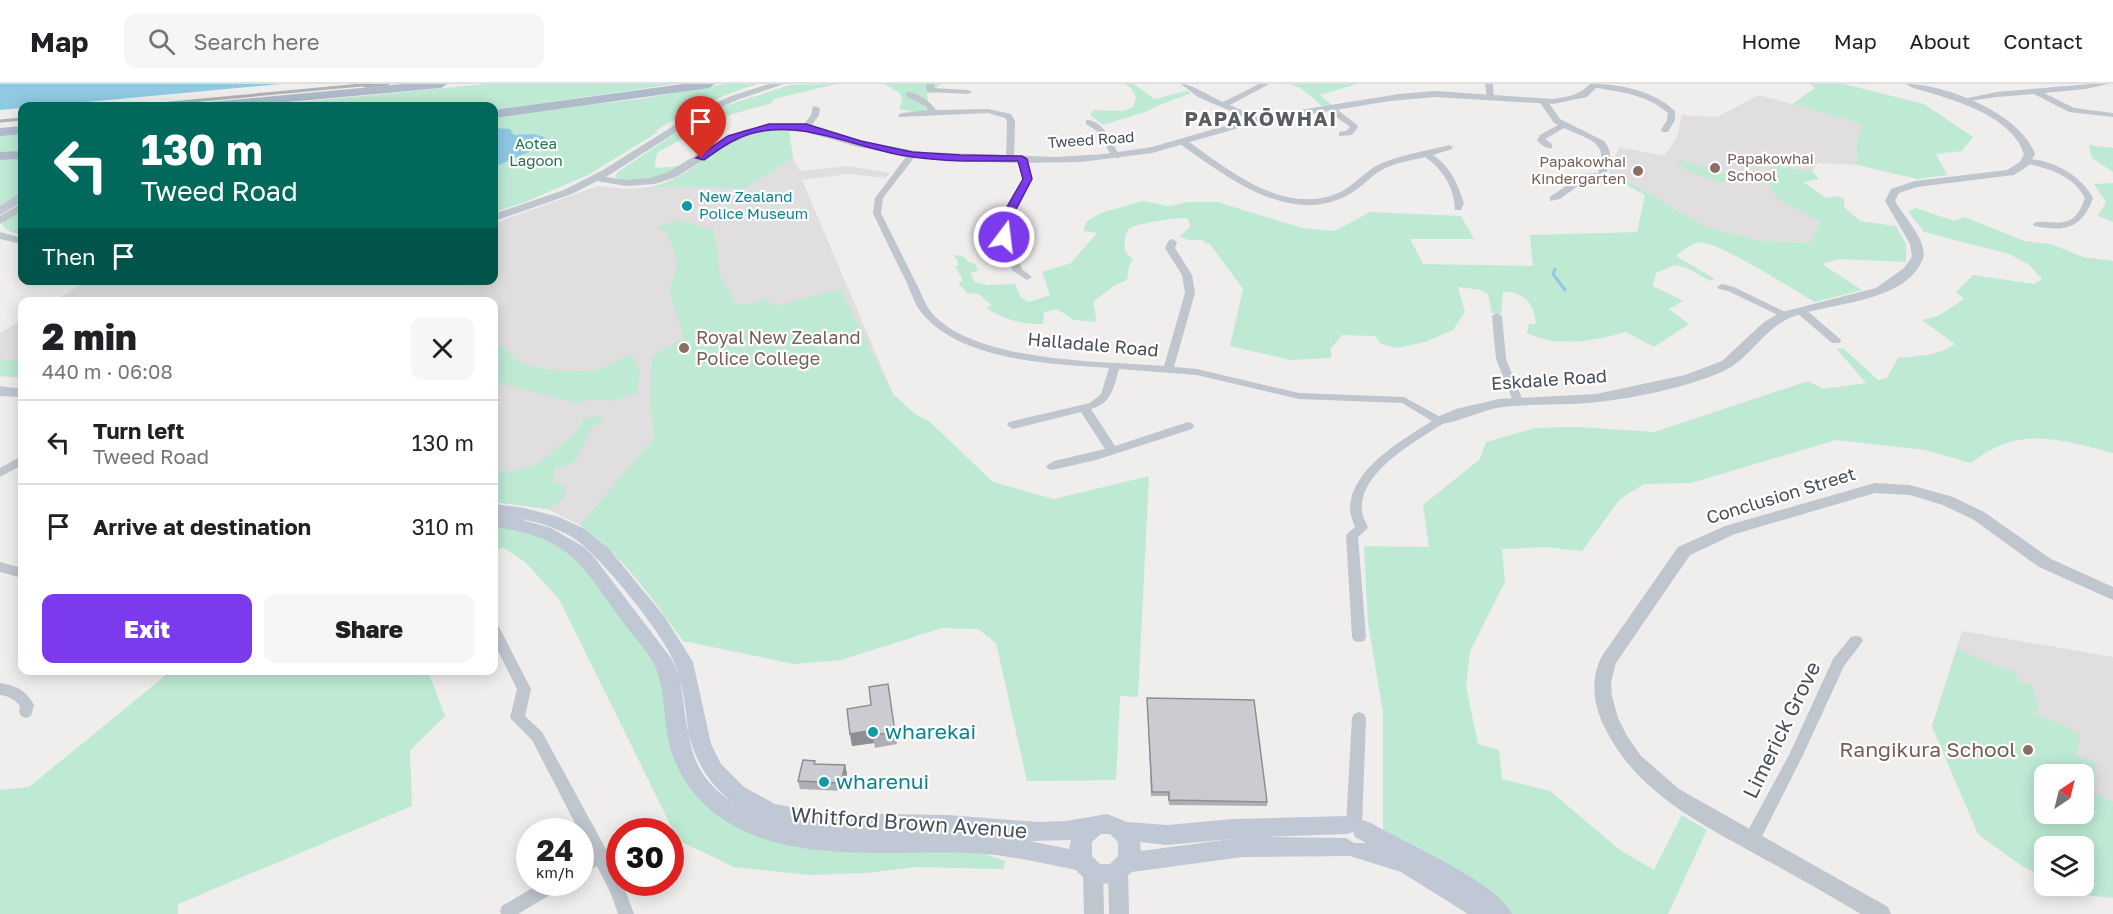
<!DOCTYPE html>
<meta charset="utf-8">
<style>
:root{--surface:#fff;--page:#f6f6f6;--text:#202124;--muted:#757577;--line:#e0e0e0;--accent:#7c3aed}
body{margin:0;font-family:"Golos Text",sans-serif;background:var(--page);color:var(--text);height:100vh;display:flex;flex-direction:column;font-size:22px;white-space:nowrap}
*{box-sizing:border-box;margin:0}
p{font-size:20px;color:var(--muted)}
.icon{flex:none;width:33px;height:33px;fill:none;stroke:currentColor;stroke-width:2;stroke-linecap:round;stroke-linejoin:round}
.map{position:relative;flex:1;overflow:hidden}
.sheet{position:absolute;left:18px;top:213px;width:480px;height:378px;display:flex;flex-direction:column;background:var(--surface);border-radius:12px;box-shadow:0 3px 15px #0003}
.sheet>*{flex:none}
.top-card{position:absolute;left:18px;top:18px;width:480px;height:183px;border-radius:12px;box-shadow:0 3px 15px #0003;background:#00695c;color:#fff;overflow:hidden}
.needle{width:39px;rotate:35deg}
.controls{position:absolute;left:2034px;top:680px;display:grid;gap:12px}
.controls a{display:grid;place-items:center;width:60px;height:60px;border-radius:12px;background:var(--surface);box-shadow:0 3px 15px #0003;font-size:30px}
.speed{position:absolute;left:516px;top:734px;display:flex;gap:12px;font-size:30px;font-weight:700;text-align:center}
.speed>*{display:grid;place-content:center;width:78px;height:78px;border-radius:50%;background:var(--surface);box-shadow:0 3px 15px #0003;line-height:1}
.speed small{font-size:15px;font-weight:400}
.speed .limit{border:9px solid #d22;background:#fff;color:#111}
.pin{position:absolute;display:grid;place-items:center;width:51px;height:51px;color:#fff;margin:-62px -26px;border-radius:50% 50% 50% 0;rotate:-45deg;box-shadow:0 0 6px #0007}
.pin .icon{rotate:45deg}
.me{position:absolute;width:66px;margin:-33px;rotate:15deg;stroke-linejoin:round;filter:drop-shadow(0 0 4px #0008)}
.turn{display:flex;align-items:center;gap:21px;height:126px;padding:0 24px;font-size:27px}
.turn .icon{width:78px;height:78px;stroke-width:2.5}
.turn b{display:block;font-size:42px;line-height:51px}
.then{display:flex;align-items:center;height:57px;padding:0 24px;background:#0003;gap:12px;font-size:22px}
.round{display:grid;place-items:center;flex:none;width:63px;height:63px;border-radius:12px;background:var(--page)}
.overview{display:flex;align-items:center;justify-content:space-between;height:102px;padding:0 24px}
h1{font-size:36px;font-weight:800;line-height:45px}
.cta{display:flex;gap:12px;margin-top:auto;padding:12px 24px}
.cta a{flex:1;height:69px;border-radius:12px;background:var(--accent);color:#fff;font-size:24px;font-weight:800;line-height:69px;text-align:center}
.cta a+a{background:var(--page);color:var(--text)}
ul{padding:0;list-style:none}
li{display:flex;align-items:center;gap:18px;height:84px;padding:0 24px;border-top:2px solid var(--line)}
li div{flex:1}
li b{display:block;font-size:22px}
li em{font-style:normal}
header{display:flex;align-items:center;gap:36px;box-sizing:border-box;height:84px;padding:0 30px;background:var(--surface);border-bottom:2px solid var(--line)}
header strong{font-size:28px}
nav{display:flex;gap:33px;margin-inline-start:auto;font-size:21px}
.search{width:420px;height:54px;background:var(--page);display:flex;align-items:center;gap:15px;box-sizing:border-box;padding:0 21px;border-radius:12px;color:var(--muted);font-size:22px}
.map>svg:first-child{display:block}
</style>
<header>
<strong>Map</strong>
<div class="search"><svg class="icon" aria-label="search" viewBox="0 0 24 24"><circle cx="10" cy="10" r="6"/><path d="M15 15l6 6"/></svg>Search here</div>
<nav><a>Home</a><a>Map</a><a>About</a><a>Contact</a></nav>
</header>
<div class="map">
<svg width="2113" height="830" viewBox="0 0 2113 830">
<rect width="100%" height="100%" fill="#f0eded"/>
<path fill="#e0dede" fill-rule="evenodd" d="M1759 11 1863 40 1856 64 1857 81 1818 79 1812 87 1772 82 1803 127 1820 138 1811 159 1757 156 1708 144 1610 87 1619 63 1664 72 1677 53 1682 31 1717 33Z
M793 74 800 87 849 82 890 89 886 94 848 90 802 96 893 310 580 441 547 425 494 418V218H53L88 196H494V141L501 137 598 102 627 105 651 103 729 104 741 107Z
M22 236V294L0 292V249Z
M1962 547 2113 573V814L2087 811 2061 801H2084V762H2044V793L2022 782 1978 750 1932 642ZM2044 690H2084V729H2044Z"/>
<path fill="#beead4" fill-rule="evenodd" d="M486 0H675L494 26V22H259Z
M725 0H757C721 12 688 26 655 47L658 48 588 91 523 119 494 128V32L640 15Z
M837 0 773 15 772 19 726 32 658 68 656 73 655 84 681 82C663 91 634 105 615 93L618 88 685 43 728 21 790 1Z
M884 0H941L936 3 945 7 927 10 930 27 914 28 899 25 902 17 900 9Z
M1125 0H1134L1154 15 1187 7 1191 9 1157 22 1148 27 1103 41 1090 31 1094 26 1123 27 1133 23 1136 13 1131 4Z
M1289 0H1357L1320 11 1332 21 1322 22 1302 5Z
M1810 0H1844L1924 20 1973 53 1962 67 1936 70 1947 91 1918 95 1857 81 1856 64 1862 40 1792 20 1815 4Z
M779 45H789L793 74 741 107 729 104 651 103C686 95 704 72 734 58 749 51 763 47 779 45Z
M22 49V68L0 70V51Z
M2089 61 2113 64V88L2092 74Z
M22 75V109L0 123V76Z
M1682 76 1730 91 1723 99 1691 89 1678 79Z
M1772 82 1812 87 1819 95 1803 98 1826 114 1838 112 1844 115V123L1860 137 1896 142 1906 160V178L1838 175 1822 180 1862 206 1815 218C1794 206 1720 159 1701 158 1692 158 1682 167 1676 172L1715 195 1710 197 1687 184 1674 181 1656 189 1653 202 1683 217 1669 225 1689 240 1654 263 1626 248C1594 257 1558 264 1527 249L1529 240H1536C1535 221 1524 207 1503 208L1501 230 1492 229 1488 210 1481 206 1458 203 1465 228 1453 246 1425 258 1397 264 1381 260 1375 252 1342 251 1331 264V274L1290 276 1230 262 1243 205 1210 160 1205 159 1202 156H1188L1180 152 1191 142 1187 134C1178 133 1138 139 1130 144 1123 149 1125 160 1125 167L1133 176 1129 182 1127 196 1115 201 1093 218 1097 238 1074 236 1057 225 1044 228 1043 240C1021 240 1005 236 986 224L991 221 979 210 967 209 958 198 963 197 955 182 959 181 954 171 963 172 969 178 974 179 979 187 970 189 975 198 987 201 1015 200 1021 214 1029 218 1050 211 1042 188 1071 179 1097 149 1083 147 1087 137 1101 129 1143 117 1168 122 1189 118H1217L1302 144 1335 147 1370 128 1461 132 1474 155H1410L1423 180 1533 182 1530 151 1637 148 1645 111 1609 91 1610 87 1708 144 1757 156 1810 159 1820 138 1778 115 1769 101Z
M2113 99V138L2098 132 2106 118 2094 100Z
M22 123V152L6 146 2 140 8 133Z
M1916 124 1954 137 1965 133 2024 157 2051 160 2083 173 2113 177V369C2058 355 2019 341 1971 379L1925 366 1836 356 1691 399 1644 400 1620 415 1582 467 1545 463 1502 465 1505 498 1470 567 1466 602 1478 660 1499 666 1502 695 1550 707 1620 766 1654 786 1682 731 1707 746 1668 830H1497L1383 766V629L1368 539 1364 462 1429 463 1423 421 1480 375 1486 358 1535 344 1578 343 1654 348 1808 297 1823 305 1866 299 1836 264 1844 265 1878 296 1887 294 1898 274C1918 272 1938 272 1955 260L1922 236 1938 232 1964 215 1956 208 1973 191 2034 200 2042 195 2028 180 2009 170 1924 148 1908 127Z
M679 136 714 146 721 194 737 220 749 221 763 214 776 222 841 205 893 310 915 330 929 337 993 398 1054 415 1149 392 1138 613 1120 612 1116 696 1027 697 996 559 978 545 942 544 841 576 794 580 683 557C652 514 623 472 580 441L655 353 650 320 652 272 684 254 669 206 678 179 667 148 656 143Z
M503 262C507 268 513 275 520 278 536 286 581 290 598 285 611 281 620 274 633 272L640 290 637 309 613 317 592 315 579 319 494 298V263Z
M0 275 22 277V293L0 292Z
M600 332 604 336 592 343 577 374 571 380 555 385 553 398 565 403 564 415 547 425 494 418V388L512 387 537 380 571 353 584 336 590 333Z
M494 441 522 444 545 451 579 475 655 576 711 723 970 765 1005 777 1004 785 915 783 866 789 810 791 734 783 678 756 559 515 525 478 504 464 494 465Z
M1957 565 2000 584 2014 586 2020 599 2032 601 2038 620 2036 630 2081 650 2076 671 2097 680 2092 708 2113 718V814L2087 811 2061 801H2084V762H2044V793L2022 782 1978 750 1932 642ZM2044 690H2084V729H2044Z
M171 587H428L445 632 410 666 412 722 178 820V830H0V706L29 703Z"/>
<path fill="#8fc9e4" d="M0 0H280L0 26Z
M494 44 510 45 514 51 534 50 544 53 546 56 533 66 494 83Z"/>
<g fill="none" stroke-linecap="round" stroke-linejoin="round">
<path stroke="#8fc9e4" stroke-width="3" d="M1555 185 1553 190 1565 206"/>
<path fill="#bfc6ce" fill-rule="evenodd" d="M926 0H934V4L968 6 972 8 968 10 930 8 926 6Z
M1181 0C1193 0 1210 13 1223 18L1259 0H1269L1230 21 1259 34 1260 36 1256 38 1198 13Z
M1485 0H1493L1494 15 1487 13Z
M1592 0C1621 0 1654 7 1675 27V36L1668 48H1662L1661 46 1667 36 1668 29C1647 10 1619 8 1592 3Z
M2091 0H2108L2086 5 2044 9 2074 24 2113 29V33L2069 28 2034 10 1997 13 1962 18 1958 16 1997 8Z
M906 8C917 8 930 17 936 26L988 25 1011 30 1015 37 1014 75 1010 77 1006 75 1007 37 1005 34 988 29 899 33 898 31 902 29 929 26 925 22 906 12Z
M1540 15H1546L1560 35 1604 57C1616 71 1608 86 1601 101L1582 99 1560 115 1550 117V113L1576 95 1577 90 1598 89C1611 58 1587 55 1564 44L1545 55 1552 60V64C1546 65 1540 60 1537 56L1540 51 1558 41 1554 39 1539 17Z
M813 22 820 24 819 31 809 45H803L802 43 811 31Z
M1327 22H1333L1357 41 1358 43 1352 51 1339 52V48L1346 47 1350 43 1327 26Z
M1086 36C1104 36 1112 59 1120 72L1119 74H1113L1097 47 1086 40Z
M1180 56H1186C1228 85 1281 131 1336 110 1354 103 1365 86 1382 79 1403 70 1427 67 1449 61L1453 63 1452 65 1433 71C1451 83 1457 99 1464 119L1461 126H1455C1454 104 1444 86 1425 73 1409 77 1391 79 1377 89 1367 96 1359 105 1348 111 1289 143 1226 92 1180 60Z
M909 69 916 71 883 114 881 129C892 151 903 173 914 195 919 204 923 215 928 224 967 279 1102 277 1164 282L1185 209 1182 191 1165 164 1169 156 1172 155 1177 158 1175 164 1192 191 1195 209 1174 283 1197 285 1299 309 1404 313 1444 335 1446 337 1444 339C1416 357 1359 388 1362 426 1362 432 1366 438 1368 444L1358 453 1366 553 1364 557 1359 558 1354 557 1352 553 1346 451 1355 443C1353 437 1350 431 1350 424 1351 385 1402 356 1432 337L1402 319 1299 315 1197 291 1119 285C1114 303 1111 320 1091 325L1115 362 1188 338 1192 339 1194 342 1192 345 1096 376 1052 386 1048 385 1046 382 1054 377 1105 365 1081 328 1013 345 1007 341 1009 338 1090 319 1101 310 1109 284C1051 280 960 277 921 228 914 219 910 205 905 195 894 173 883 151 873 129L875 114Z
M1019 73 1026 75 1031 95 1009 135V153L1022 185 1032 193 1027 196 1013 187 999 153 1001 135 1023 95Z
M2025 75C2051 74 2082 92 2093 114 2082 145 2064 148 2034 142L2033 140C2038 137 2040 138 2047 138 2070 140 2077 136 2085 114 2073 91 2049 85 2025 79Z
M1722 200 1734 203 1791 231 1786 234 1782 233 1728 207 1719 205 1717 203Z
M1801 224 1805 225 1840 255 1841 257 1840 259H1832L1797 229V225Z
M1497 229 1502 232 1506 275 1523 317 1518 320 1513 317 1496 275 1492 232Z
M22 372V381L0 393V384Z
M0 478 22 484V494L0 488Z
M494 542 499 543 531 605 525 632 542 648 607 767 620 793V798H622L634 830H618L611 810 597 782 580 791V775L591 770 532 656 510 634 517 605 494 559Z
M1856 552 1861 553 1863 557 1844 582 1803 671 1757 762 1751 764 1745 762 1743 757 1745 752 1790 669 1833 575 1851 553Z
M0 599C16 602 26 606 34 621L31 632 26 634 21 632 19 628 20 622C14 615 9 612 0 611Z
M1359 628 1364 630 1366 634 1362 741 1360 746 1354 748 1348 746 1346 741 1352 634 1354 630Z
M542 798H565L563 803 518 830H501L500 827 502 822Z"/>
<path fill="#bfc6ce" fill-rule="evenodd" d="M769 0H784L737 16 700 33 606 93 626 96 650 94 668 88 723 55 744 46 773 40 806 42 860 57 922 68 1056 73 1105 70 1152 63 1256 33 1399 10 1435 7 1553 15C1568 13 1579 11 1590 0H1600L1587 13 1553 20 1435 13 1390 17 1256 39 1152 69 1081 78 1008 79 922 74 858 63 806 48 773 46 750 51 730 60 676 93 655 100 626 102 597 97 572 110 494 137V130L564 106 603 86 694 29 731 12Z
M1906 0C1946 0 2021 30 2035 70L2028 82 2014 91 1917 103 1899 109 1895 117C1903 132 1931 160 1922 177 1902 220 1830 218 1792 233 1764 244 1751 274 1724 287 1684 305 1618 318 1573 320 1548 321 1521 320 1496 324 1482 327 1444 343 1435 340L1433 337 1435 334 1456 325 1499 315 1596 310 1685 291 1722 277 1764 238 1782 228 1876 204 1904 184 1912 173 1910 160 1885 117 1891 105 1915 97 2007 86 2020 78 2024 70C2014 37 1967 20 1937 11 1927 7 1914 6 1906 0Z
M22 119V127L0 140V132Z
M0 148 22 154V160L0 155Z
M1875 399 1910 401 1953 413 1984 428 2051 475 2113 503V516L2039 483 1974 436 1943 421 1910 411 1875 409 1735 450 1690 471 1616 579 1611 598 1612 612 1618 634 1627 652 1641 672 1679 705 1888 823 1891 830H1861C1830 812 1798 793 1766 776 1704 741 1636 710 1604 642 1593 619 1590 595 1602 572L1678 463 1725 442Z
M1093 777 1100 780 1103 786 1104 830H1084L1083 786 1086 780Z
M1118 777 1125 780 1128 786 1129 830H1109L1108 786 1111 780Z"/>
<path fill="#c1c8d5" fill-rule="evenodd" d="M18 110H22V118L0 131V122Z
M0 302 22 305V313L0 312Z
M494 420 524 424 559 433 585 445 609 465 664 532 693 578 711 660 721 680 744 703 775 720 825 729 948 731 1039 738 1066 737 1107 730 1127 738 1167 741 1233 735 1347 732 1355 734 1357 739 1363 736 1371 739C1403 758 1499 799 1512 830H1468L1401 788 1350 772 1242 773 1132 788C1116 804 1090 804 1076 786 1040 779 1005 770 969 769 895 766 803 779 736 743 699 723 673 690 667 648 664 629 664 608 658 590 653 572 636 556 625 541 581 481 573 454 494 443ZM519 435C539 438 558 444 575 455 601 473 662 548 674 578 681 595 683 614 685 631 690 667 705 699 735 720 669 678 700 629 671 574L594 473 584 463 551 444ZM1353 748 1355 753 1366 759H1354L1346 754 1264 753 1347 750ZM1101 750H1110L1118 758V772L1110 780H1100L1092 772V758ZM1231 755 1141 767 1140 758 1167 761ZM1071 756 1069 765 1029 757Z"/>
<path fill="#afbaca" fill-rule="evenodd" d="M403 0H447L441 4 244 22H204L210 18Z
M683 0H715L709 4 494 34V26Z
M22 42V50L0 52V44Z
M22 67V75L0 76V68Z"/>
<path stroke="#b0b2b7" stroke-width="3" d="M365 2 388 0
M138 22 372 0
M0 37 22 35"/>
</g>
<path fill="#aeafb4" d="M888 600 897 660 875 664 874 659 852 662 850 650Z
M1147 614 1267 718V722L1169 721 1168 712H1151Z
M815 680 845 681 847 690 843 707 800 705 798 697Z"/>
<path fill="#8d8f92" d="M872 646 874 659 852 662 850 650Z
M845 681 847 690 843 707 841 699Z"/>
<path fill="#caccd1" stroke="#8d8f92" stroke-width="1.5" d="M888 600 895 648 873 651 872 646 850 650 847 625 871 621 869 603Z
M1147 614 1254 616 1267 718 1169 716V708H1152Z
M803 676 815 677 814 680 845 681 841 699 798 697Z"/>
<path fill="#7c3aed" stroke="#51269a" stroke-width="1.5" d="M769 40H806L861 57 912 68 960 71 1022 72 1027 75 1032 95 1011 135 1009 153 1004 156 999 153 1000 135 1023 95 1018 77C983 77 948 78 913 73 855 66 791 27 735 56 724 61 714 69 704 76L696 74 728 52Z"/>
<g fill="#8d6e63" stroke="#fff" stroke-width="2">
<circle cx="1715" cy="84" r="6"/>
<circle cx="1638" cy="87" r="6"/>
<circle cx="684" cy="264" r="6"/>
<circle cx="2028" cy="666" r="6"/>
</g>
<g fill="#0f9aa8" stroke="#fff" stroke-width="2">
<circle cx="687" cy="122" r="6"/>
<circle cx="873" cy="648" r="6"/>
<circle cx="824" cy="698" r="6"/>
</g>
<g text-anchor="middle" stroke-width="4.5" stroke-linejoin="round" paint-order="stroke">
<g font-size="15" fill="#474e59" stroke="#fff">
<text transform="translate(1091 56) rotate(-4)" y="5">Tweed Road</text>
</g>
<g font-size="15" fill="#1e7352" stroke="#fff">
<text x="536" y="65">Aotea<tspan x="536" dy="17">Lagoon</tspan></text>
</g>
<g font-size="15" fill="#785e54" stroke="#fff" text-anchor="start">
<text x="1727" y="80">Papakowhai<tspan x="1727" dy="17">School</tspan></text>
<text x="1626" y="83" text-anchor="end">Papakowhai<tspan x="1626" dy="17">Kindergarten</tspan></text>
</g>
<g font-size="15" fill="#0d838f" stroke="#fff" text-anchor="start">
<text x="699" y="118">New Zealand<tspan x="699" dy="17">Police Museum</tspan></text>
</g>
<g font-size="18" fill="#785e54" stroke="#fff" text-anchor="start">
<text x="696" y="260">Royal New Zealand<tspan x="696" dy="21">Police College</tspan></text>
</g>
<g font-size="18" fill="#474e59" stroke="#fff">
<text transform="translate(1093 261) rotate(5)" y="6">Halladale Road</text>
<text transform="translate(1549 296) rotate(-4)" y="6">Eskdale Road</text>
<text transform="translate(1781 412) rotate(-17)" y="6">Conclusion Street</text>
</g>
<g font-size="20" font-weight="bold" letter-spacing="1.5" fill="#5a5d61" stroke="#fff">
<text x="1261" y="42">PAPAKŌWHAI</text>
</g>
<g font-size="21" fill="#474e59" stroke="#fff">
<text transform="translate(1782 646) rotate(-64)" y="7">Limerick Grove</text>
<text transform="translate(909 739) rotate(4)" y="7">Whitford Brown Avenue</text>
</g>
<g font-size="21" fill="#0d838f" stroke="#fff" text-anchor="start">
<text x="885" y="655">wharekai</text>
<text x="836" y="705">wharenui</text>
</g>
<g font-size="21" fill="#785e54" stroke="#fff" text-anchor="end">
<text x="2016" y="673">Rangikura School</text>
</g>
</g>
</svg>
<div class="controls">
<a><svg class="needle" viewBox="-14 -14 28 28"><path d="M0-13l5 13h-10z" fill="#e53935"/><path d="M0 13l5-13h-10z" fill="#757577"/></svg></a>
<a><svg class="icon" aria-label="layers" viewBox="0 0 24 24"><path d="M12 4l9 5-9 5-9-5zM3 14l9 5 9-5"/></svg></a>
</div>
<div class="speed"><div>24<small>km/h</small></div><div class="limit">30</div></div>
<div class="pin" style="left:701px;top:74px;background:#d93025"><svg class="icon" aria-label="arrive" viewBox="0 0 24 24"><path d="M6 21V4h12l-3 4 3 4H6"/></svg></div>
<svg class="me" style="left:1004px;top:153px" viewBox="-20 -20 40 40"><circle r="17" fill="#7c3aed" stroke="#fff" stroke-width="3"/><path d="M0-11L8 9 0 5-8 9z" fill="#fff"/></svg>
<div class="top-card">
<div class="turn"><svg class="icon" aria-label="left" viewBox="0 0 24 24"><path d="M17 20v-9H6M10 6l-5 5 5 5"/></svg><div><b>130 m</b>Tweed Road</div></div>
<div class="then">Then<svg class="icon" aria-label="arrive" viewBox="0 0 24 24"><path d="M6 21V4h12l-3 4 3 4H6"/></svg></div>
</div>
<section class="sheet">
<div class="overview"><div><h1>2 min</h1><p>440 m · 06:08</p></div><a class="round"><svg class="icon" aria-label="close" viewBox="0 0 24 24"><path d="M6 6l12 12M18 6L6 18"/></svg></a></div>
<ul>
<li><svg class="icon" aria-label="left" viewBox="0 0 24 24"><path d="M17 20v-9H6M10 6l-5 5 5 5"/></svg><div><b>Turn left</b><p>Tweed Road</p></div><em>130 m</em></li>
<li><svg class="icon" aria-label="arrive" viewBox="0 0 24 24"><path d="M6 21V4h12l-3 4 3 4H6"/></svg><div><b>Arrive at destination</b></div><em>310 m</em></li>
</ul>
<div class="cta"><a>Exit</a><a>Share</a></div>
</section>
</div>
